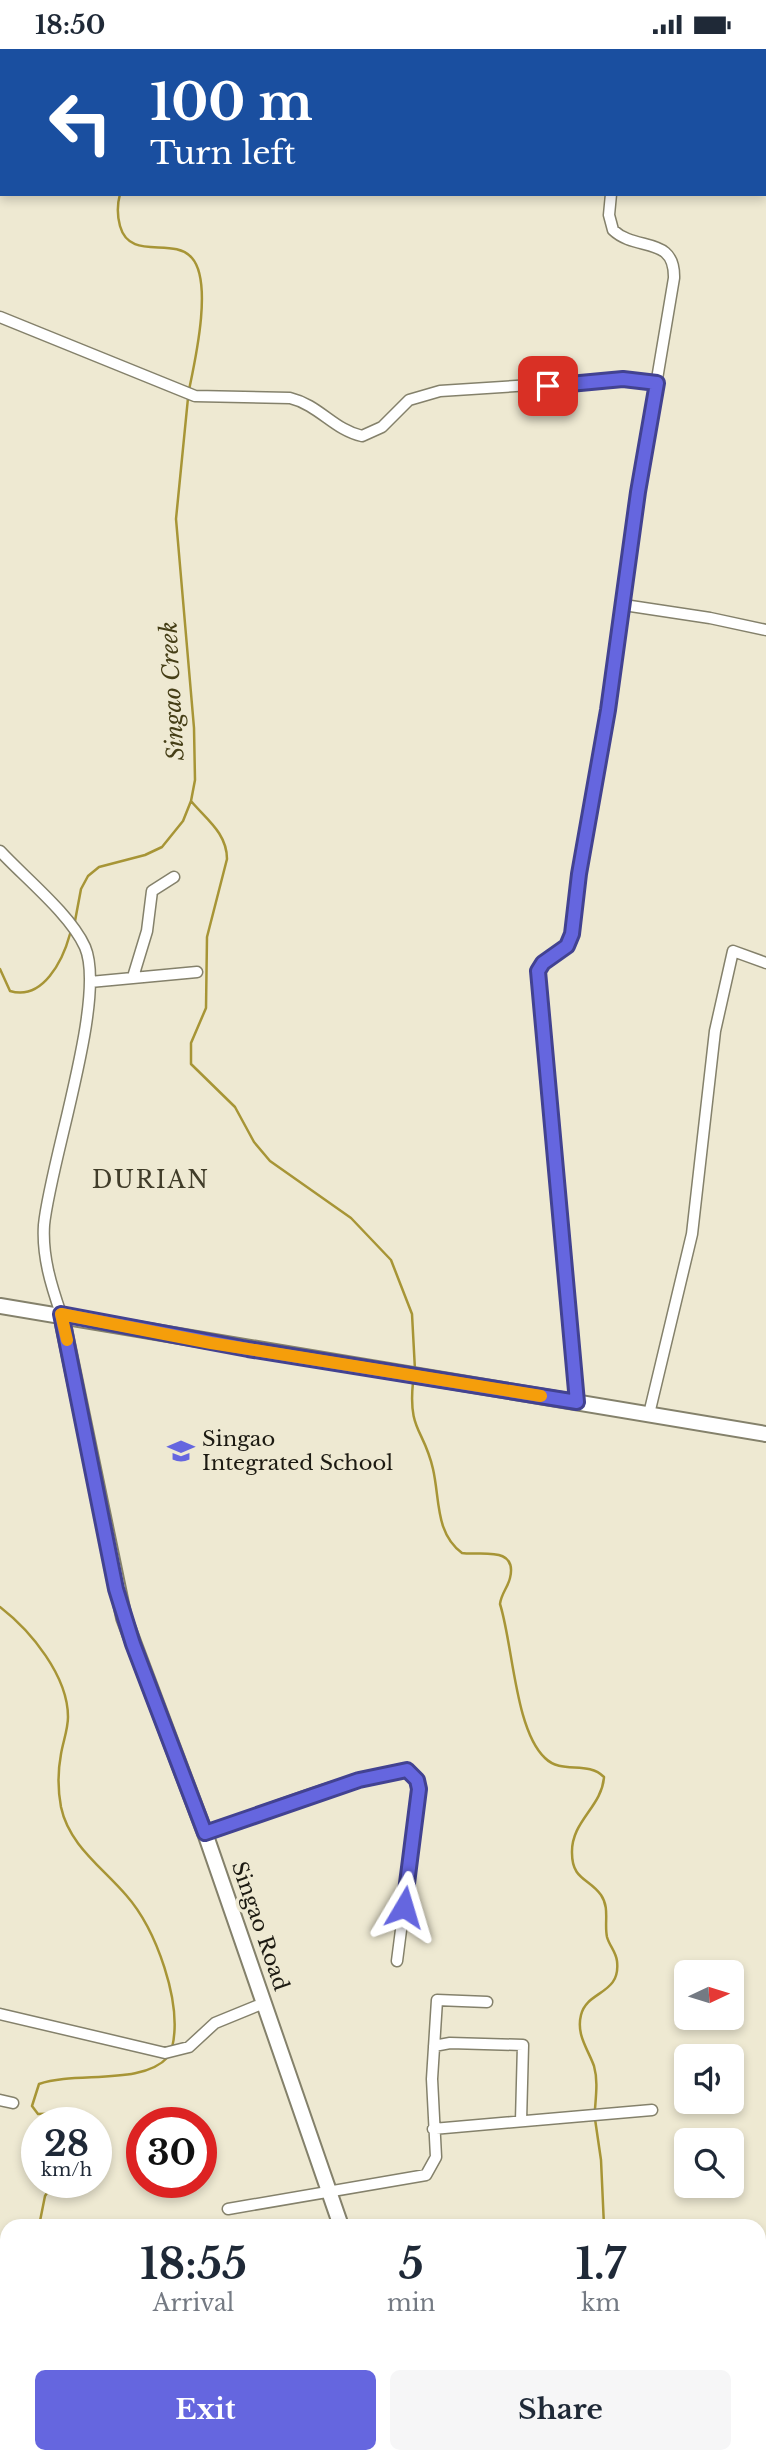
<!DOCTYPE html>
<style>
:root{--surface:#fff;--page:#f6f6f7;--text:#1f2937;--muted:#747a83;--accent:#6566df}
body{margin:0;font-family:"Libre Baskerville",serif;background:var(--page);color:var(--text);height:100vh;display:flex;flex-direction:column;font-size:26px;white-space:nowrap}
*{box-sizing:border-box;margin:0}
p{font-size:23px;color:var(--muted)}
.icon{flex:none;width:38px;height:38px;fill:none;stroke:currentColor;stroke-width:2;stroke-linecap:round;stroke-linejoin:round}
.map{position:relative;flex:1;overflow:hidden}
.side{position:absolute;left:0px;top:2170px;width:766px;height:245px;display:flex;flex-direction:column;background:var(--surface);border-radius:21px 21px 0 0;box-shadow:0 4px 10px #0003}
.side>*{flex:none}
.banner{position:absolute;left:0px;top:0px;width:766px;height:147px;box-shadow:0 4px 10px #0003;background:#1a4fa0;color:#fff;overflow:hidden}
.needle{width:46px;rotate:86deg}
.fabs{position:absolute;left:674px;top:1911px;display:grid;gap:14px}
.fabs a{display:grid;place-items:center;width:70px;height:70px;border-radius:10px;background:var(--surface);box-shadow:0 4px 10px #0003;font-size:35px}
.speed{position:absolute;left:21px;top:2058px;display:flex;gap:14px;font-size:35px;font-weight:700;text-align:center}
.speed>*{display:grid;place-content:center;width:91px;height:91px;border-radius:50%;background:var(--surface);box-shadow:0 4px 10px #0003;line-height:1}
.speed small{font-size:18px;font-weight:400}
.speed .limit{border:10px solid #d22;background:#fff;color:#111}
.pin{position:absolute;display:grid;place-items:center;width:60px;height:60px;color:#fff;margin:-30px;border-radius:14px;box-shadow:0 4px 10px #0006}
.me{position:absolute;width:77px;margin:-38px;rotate:7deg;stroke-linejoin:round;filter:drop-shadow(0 0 5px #0008)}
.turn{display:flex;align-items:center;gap:24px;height:147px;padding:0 35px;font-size:32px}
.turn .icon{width:91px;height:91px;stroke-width:2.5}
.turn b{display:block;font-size:49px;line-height:60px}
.eta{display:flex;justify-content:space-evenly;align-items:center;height:119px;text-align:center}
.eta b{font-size:42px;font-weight:800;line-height:49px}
.cta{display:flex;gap:14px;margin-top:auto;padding:14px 35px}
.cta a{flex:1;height:80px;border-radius:10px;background:var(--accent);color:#fff;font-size:28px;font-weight:800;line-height:80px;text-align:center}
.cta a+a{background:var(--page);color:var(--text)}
.status{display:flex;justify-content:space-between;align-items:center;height:49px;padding:0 35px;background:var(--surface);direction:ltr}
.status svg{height:19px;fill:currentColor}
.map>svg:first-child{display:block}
</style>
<div class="status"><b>18:50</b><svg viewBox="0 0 49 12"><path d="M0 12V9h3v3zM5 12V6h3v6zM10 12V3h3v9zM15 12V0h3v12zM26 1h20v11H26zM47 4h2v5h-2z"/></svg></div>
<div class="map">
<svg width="766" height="2415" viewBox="0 0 766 2415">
<rect width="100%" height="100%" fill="#eee9d2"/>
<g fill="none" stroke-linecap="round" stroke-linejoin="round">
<path stroke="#a79536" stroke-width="2.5" d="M171 0V2
M120 145C117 156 117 166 120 177 130 213 173 187 192 209 213 233 195 312 189 341
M191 752C206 770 227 784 227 810L207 888 206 959 191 994V1015L235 1058 254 1093 270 1112 351 1169 391 1211 412 1265 415 1321
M75 872 81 840 88 827 99 818 145 806 162 798 183 772 191 752 195 731 194 679 176 470 188 349
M0 920 10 942C43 952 63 911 70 885
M413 1333C408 1382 424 1380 433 1420 440 1450 435 1484 462 1504 479 1507 518 1496 510 1529 508 1538 501 1545 500 1555 513 1596 515 1681 545 1709 562 1726 587 1711 604 1728 602 1758 571 1772 572 1804 572 1831 589 1829 601 1846 610 1859 604 1874 607 1888 609 1896 616 1903 617 1912 621 1946 587 1941 581 1966 576 1986 588 2000 594 2017 598 2031 596 2046 595 2060
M0 1558C31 1582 68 1627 68 1668 68 1680 63 1693 61 1705 58 1721 58 1742 61 1758 69 1796 102 1818 126 1846 156 1880 183 1954 172 1999
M595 2070 601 2111 604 2177
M87 2074 86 2068 78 2064 38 2065 32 2057 39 2035C76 2022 142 2037 168 2008
M39 2177 45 2147 54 2133
M473 2408 474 2415
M93 2415V2408"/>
<defs>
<path id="street" d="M642 2 643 0
M0 268 195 347 290 349C319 356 334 381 362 387L382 378 409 351 440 342 623 330 657 333
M624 556 710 569 766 581
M0 802C25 829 70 865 85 898 107 949 50 1113 44 1176 42 1207 51 1236 61 1265
M133 928 147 882 152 842 174 828
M90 933 197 923
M577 1353 538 922 543 913 567 897 572 885 579 825 624 556 638 443 674 229C675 186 636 203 613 181L609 166 611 145
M649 1365 692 1185 715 982 733 902 766 914
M205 1784C238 1772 388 1711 413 1725L417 1731 418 1749 397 1912
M0 1965 165 2004 189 1998 215 1974 264 1954
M434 1997 450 1994 523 1996 521 2072
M0 2051 13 2054
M433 2080 652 2061
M228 2160 426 2126 436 2108 432 2030 437 1951 487 1953"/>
<path id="secondary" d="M0 1257 766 1385
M61 1265 124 1569 205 1784 341 2177
M416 2408 417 2415"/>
</defs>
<use href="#street" stroke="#84816b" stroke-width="13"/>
<use href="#secondary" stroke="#84816b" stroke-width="18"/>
<use href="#street" stroke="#fff" stroke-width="10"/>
<use href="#secondary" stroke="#fff" stroke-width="14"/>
</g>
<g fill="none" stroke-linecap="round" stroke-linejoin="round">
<defs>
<path id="route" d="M404 1858 419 1740 417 1731 407 1721 359 1731 205 1784 133 1595 116 1540 61 1265 248 1300 577 1353 538 922 543 914 567 897 572 885 579 825 608 661 638 443 657 334 623 330 548 337"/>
</defs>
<use href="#route" stroke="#424291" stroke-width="18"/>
<use href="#route" stroke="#6566df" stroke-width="12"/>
<path stroke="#f59e0b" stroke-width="12" d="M67 1291 61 1265 211 1294 541 1347"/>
</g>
<defs>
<symbol id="school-bare" viewBox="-9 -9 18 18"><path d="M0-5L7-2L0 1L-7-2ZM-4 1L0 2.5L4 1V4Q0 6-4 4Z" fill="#6566df" stroke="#eee9d2" stroke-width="2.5" paint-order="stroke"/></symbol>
</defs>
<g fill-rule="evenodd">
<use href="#school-bare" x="162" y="1383" width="38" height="38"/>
</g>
<g text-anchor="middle" stroke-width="7" stroke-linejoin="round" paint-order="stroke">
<g font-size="21" fill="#1c1a12" stroke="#eee9d2" text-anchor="start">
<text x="202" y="1397">Singao<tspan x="202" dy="24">Integrated School</tspan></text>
</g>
<g font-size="21" fill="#1c1a12" stroke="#eee9d2">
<text transform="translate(260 1877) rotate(71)" y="7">Singao Road</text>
</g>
<g font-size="23" font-style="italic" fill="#453e16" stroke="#eee9d2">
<text transform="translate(172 642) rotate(-93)" y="8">Singao Creek</text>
</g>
<g font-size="23" letter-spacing="2" fill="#403c29" stroke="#eee9d2">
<text x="151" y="1139">DURIAN</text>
</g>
</g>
</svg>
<div class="fabs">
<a><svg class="needle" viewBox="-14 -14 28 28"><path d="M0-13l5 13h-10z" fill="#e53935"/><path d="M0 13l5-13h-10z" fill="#747a83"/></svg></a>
<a><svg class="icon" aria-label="sound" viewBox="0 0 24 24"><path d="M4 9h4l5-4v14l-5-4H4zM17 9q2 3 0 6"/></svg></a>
<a><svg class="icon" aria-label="search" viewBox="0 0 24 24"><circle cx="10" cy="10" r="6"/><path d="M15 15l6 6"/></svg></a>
</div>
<div class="speed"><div>28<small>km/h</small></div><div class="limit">30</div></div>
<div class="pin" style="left:548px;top:337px;background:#d93025"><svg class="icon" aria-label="arrive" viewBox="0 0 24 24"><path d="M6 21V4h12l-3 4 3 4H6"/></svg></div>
<svg class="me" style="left:404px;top:1858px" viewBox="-20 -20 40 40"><path d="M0-17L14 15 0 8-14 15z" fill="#6566df" stroke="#fff" stroke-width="4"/></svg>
<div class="banner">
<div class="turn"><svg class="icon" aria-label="left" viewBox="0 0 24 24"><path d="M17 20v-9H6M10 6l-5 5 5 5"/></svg><div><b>100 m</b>Turn left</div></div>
</div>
<section class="side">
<div class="eta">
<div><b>18:55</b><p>Arrival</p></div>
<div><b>5</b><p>min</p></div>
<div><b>1.7</b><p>km</p></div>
</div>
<div class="cta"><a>Exit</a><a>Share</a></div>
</section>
</div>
